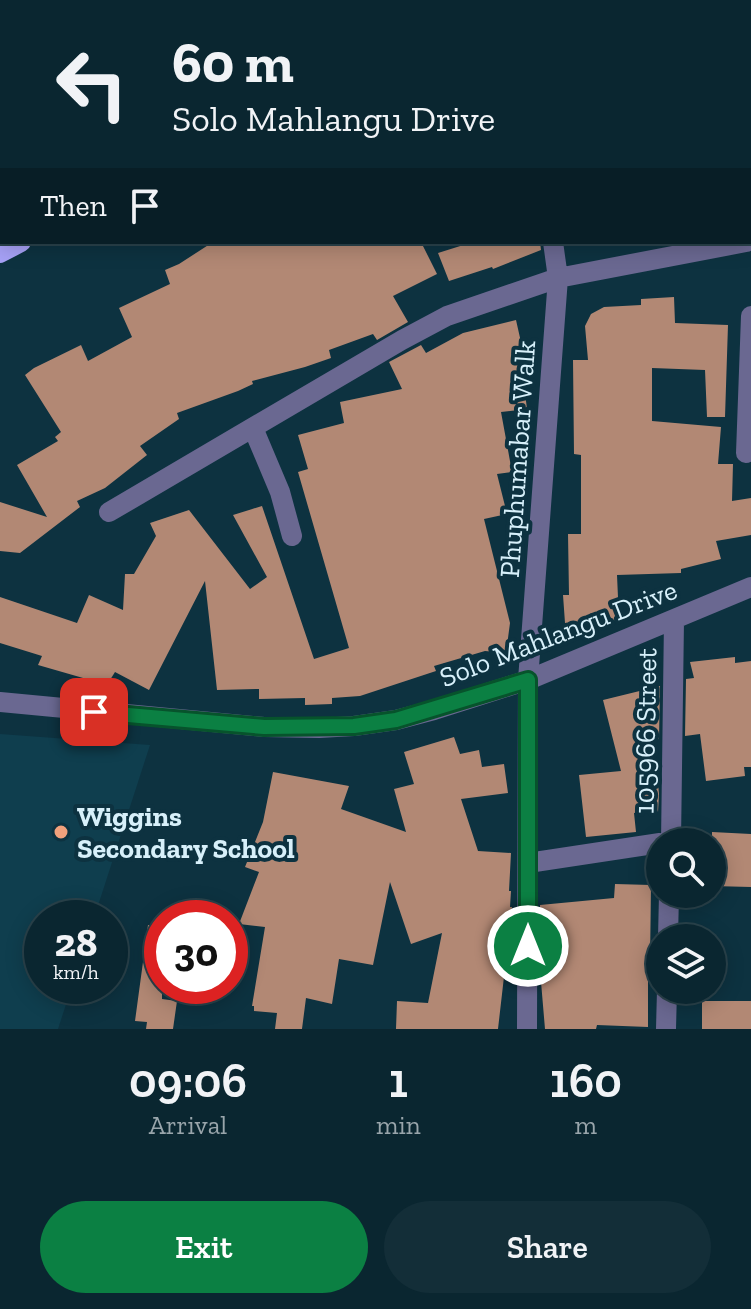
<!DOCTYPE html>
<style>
:root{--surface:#0a2630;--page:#132e38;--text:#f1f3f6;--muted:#99a5ab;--line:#2a434c;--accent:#0b8043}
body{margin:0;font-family:"Zilla Slab",serif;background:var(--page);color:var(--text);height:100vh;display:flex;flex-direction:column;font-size:30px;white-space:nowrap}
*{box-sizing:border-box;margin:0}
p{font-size:26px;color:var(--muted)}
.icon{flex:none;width:44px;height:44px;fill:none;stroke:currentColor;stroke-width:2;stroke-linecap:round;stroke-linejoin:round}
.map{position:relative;height:1029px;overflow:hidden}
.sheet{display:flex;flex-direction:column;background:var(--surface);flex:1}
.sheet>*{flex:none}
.hud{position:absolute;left:0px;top:0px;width:752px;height:244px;box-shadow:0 4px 20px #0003,0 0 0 2px var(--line);background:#0a2630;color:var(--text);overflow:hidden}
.fabs{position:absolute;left:646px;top:828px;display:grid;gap:16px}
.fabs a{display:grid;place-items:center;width:80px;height:80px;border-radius:50%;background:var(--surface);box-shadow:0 4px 20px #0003,0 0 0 2px var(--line);font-size:40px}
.speed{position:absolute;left:24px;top:900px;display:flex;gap:16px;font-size:40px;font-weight:700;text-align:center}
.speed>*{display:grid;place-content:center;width:104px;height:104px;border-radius:50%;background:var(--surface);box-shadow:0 4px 20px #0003,0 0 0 2px var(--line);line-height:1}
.speed small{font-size:20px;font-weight:400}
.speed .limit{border:12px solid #d22;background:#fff;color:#111}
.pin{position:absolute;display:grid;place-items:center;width:68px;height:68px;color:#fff;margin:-34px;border-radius:16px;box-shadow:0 4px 12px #0006}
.me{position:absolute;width:88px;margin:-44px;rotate:0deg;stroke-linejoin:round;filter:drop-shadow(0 0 6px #0008)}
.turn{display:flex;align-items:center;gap:28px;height:168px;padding:0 40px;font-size:36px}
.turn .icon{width:104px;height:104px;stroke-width:2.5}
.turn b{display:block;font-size:56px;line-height:68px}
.then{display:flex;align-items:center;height:76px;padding:0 40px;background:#0003;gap:16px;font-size:30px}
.eta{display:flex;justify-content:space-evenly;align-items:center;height:136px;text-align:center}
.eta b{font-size:48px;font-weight:600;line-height:56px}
.button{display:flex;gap:16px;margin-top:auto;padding:16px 40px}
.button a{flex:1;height:92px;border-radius:48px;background:var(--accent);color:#fff;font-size:32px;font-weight:600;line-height:92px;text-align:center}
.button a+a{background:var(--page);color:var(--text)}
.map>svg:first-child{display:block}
</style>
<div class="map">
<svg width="751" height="1029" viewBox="0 0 751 1029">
<rect width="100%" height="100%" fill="#0d3240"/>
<path fill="#0f3e4e" d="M0 734 150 745 94 918H42V986H72L58 1029H0Z"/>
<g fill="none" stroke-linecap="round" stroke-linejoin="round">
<path stroke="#1a644b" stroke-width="9" d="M203 2 205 0
M0 114 2 113"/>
</g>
<path fill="#b28874" d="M213 242H421L437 274 393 296 408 322 377 340 373 334 329 350 331 358 305 367 252 381 253 384 238 391 177 413 179 419 140 446 147 455 105 488 77 501 80 507 20 553 0 551V502L47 517 17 465 58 441 55 437 61 432 25 375 34 368 81 345 88 361 132 337 119 308 170 284 165 270 179 264Z
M473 242H540L541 250 493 269 492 267 449 281 438 253Z
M674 297 675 323 728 325 725 417H707L705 370 652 368V421L721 427 718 464H733L732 501 751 498V535L716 541 721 559 681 569V573L617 575 619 620 565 623 563 595H569L568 534H581V455L574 454 573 360H588L585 326 591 314 604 307 641 305V299Z
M516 320 525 360 521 361 527 409 501 412 512 472 497 474 507 514 484 519 510 623 506 653 485 651 434 666 436 671 360 696 332 698V704L305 705V698L259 699V689L217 690 205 581 149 690 115 672 105 688 90 680 38 665 42 656 0 643V597L77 623 89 595 123 610 125 574H134L156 536 150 523 189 510 250 589 267 577 233 515 262 506 314 659 349 648 298 472 308 469 298 435 344 423 340 402 402 389 389 362 421 345 426 353 463 333Z
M735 657V663L751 661V767H744L745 776 706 781 700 734 685 736 686 679 694 678 690 662Z
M660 686 659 739 654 740 659 794 658 812 652 799V811L634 813 636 832 586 837 579 775 621 771 603 700Z
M454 737 460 754 479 750 482 767 504 764 508 793 461 799 478 851 511 853 509 891H511L510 907H512L498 1029H396L397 1001 428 1003 442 933 411 944 390 882 373 965 339 959 332 1004 306 998 302 1029H275L277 1013 254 1011V1006H252L265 927 239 924 259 872 245 867 263 822 273 772 349 786 341 809 406 832 394 789 414 784 404 752Z
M712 832 751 834V887L712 886Z
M615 884 651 885 650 963H648V1027L597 1025 596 1029H545L540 970V905L614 898Z
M148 925 162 926V999L177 1001 173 1029H146L147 1022 135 1021Z
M702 1001H751V1029H702Z"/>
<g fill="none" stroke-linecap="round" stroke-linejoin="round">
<path stroke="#6a6891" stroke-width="20" d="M495 0 496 2
M253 428 280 492 292 536
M746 453 751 316
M109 512 402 340 447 316 558 278 746 242
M0 702 264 727 319 728 354 726 396 720 434 710 528 680 751 587
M671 842 674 620
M528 863 660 843
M668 938 669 894
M527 1029 528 680 558 278 553 242
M666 1029 667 990"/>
<path stroke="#a6a1f6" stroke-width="20" d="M410 2 413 0
M462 2 466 0
M0 218 2 217
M0 253 21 242"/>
</g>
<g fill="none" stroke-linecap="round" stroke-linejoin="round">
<defs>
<path id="route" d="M94 712 264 727 354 726 396 720 528 680V946"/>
</defs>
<use href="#route" stroke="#07532c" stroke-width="20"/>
<use href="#route" stroke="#0b8043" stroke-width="14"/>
</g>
<circle fill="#f1a17c" stroke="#0d3240" stroke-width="3" cx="61" cy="832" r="8"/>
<g text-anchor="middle" stroke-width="8" stroke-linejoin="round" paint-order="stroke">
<g font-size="28" fill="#d7f0fa" stroke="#0d3240">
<text transform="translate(517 459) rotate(-86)" y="10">Phuphumabar Walk</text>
<text transform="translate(558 633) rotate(-21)" y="10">Solo Mahlangu Drive</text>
<text transform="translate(645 731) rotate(-89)" y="10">105966 Street</text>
</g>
<g font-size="28" font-weight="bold" fill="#d7f0fa" stroke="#0d3240" text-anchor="start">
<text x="77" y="826">Wiggins<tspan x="77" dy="32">Secondary School</tspan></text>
</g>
</g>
</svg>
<div class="fabs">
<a><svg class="icon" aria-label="search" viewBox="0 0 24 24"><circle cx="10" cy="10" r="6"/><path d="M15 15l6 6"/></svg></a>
<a><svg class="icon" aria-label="layers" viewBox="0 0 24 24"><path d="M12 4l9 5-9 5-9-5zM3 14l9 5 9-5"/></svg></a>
</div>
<div class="speed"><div>28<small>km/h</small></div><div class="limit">30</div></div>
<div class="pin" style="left:94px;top:712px;background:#d93025"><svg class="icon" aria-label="arrive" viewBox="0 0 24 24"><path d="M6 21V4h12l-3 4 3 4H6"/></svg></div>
<svg class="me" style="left:528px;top:946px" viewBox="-20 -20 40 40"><circle r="17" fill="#0b8043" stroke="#fff" stroke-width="3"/><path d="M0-11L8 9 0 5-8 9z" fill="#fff"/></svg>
<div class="hud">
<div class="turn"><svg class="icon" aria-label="left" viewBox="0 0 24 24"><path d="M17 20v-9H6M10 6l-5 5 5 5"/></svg><div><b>60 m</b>Solo Mahlangu Drive</div></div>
<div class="then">Then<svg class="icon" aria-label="arrive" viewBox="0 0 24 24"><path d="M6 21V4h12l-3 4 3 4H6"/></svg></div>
</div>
</div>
<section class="sheet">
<div class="eta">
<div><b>09:06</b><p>Arrival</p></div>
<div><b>1</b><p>min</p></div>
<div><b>160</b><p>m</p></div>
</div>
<div class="button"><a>Exit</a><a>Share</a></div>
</section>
